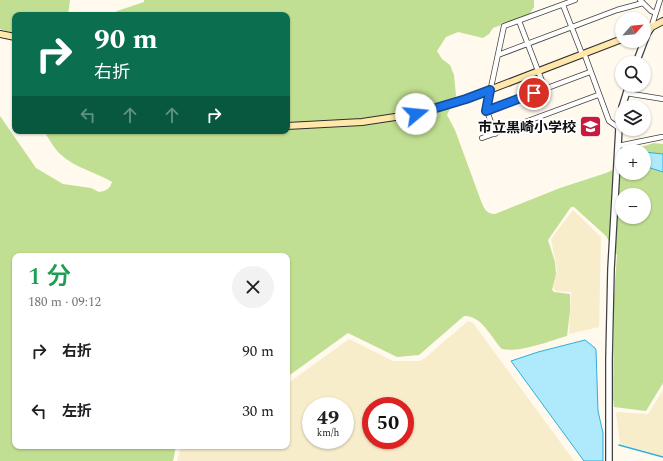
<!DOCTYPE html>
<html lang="ja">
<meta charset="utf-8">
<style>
:root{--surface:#fff;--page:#f2f2f2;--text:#202124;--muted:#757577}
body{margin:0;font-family:Spectral,"Noto Sans JP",serif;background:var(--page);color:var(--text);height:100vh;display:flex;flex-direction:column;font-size:15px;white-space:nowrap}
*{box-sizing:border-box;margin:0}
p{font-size:13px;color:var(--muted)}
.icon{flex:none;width:22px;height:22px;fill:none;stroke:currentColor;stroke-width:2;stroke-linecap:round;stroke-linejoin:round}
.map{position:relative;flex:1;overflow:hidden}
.details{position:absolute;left:12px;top:253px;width:278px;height:196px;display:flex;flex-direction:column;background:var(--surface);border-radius:8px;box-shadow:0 1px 3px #0004}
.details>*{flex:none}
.guide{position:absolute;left:12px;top:12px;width:278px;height:122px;border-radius:8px;box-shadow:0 1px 3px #0004;background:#0b6e4f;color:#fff;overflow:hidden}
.needle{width:26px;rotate:63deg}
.fabs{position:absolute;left:615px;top:12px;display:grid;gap:8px}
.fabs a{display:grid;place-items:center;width:36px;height:36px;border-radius:50%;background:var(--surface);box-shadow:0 1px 3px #0004;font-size:20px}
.speed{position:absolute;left:302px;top:397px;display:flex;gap:8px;font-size:20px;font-weight:700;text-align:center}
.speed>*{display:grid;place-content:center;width:52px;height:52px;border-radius:50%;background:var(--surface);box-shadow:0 1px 3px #0004;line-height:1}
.speed small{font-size:10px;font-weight:400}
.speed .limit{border:6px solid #d22;background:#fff;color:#111}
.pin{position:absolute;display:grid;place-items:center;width:34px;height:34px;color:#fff;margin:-17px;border:2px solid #fff;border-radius:50%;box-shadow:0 1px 4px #0007}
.me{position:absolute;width:44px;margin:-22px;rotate:73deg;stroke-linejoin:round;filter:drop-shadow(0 0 3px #0008)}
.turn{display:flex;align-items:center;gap:14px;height:84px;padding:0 16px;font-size:18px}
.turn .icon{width:52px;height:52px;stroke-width:2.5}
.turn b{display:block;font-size:28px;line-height:34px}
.lanes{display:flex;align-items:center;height:38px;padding:0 16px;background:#0003;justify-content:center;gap:20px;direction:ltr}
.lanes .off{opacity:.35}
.round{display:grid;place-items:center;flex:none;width:42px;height:42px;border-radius:21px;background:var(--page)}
.head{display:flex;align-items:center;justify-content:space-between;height:68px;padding:0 16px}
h1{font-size:24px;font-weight:600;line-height:30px;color:#1e9e55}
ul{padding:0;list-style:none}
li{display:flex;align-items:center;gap:12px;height:60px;padding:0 16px}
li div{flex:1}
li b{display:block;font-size:15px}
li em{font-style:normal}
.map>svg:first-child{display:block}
</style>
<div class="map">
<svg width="663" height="461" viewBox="0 0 663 461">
<rect width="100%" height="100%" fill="#fff9ee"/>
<path fill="#f7edcb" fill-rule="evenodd" d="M573 210 601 237 599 327 569 334 571 292 556 291 553 288 557 269 551 239Z
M468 321 473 323 574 461H177L181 446H287V384L349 339 393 361H420L425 358ZM311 406H345V440H311ZM371 406H405V440H371Z
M663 390V456L620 444 616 413 618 412 648 414Z"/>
<path fill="#c1df92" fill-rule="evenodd" d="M0 0H70L68 15H15V34L0 29Z
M144 0H534V7L529 15 493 28 489 34 483 38 458 32 446 37 437 51 442 59 450 65 454 75 456 96 447 115 455 130 481 201C484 208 486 214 495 214L560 188 606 173 622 166V173H644V151H627L654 143 663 144V383L646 411 614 407 613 397 614 296 617 255 606 236 574 207H571L548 240 555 262 556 274 552 290 554 292 570 294V311L567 336C550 341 519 353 502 349 491 338 482 315 464 316L419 355 397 357 348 333 287 377V256H15V446H176L173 461H0V116L36 168 63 184 91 188 99 192C106 191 110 189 112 182 96 172 75 168 60 154 54 148 49 139 44 131H287V15H113L117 11 144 2ZM622 195H644V217H622Z"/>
<path fill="#aeeafb" stroke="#2fafd8" d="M644 152 663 154V172L644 166Z
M585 340 595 348 596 350 598 411 603 433V461H584L511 361 538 352Z"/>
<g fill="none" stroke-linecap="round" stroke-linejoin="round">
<path stroke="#2fafd8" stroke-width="1.5" d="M619 445 663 457"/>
<defs>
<path id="minor" d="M575 0 504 26 486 111 590 72
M640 0 651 11 656 13
M563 5 582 54
M519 21 545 89
M651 28 660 0
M584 53 609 121 619 128
M498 55 617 10 643 3
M626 93 663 99
M487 111 495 134
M482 138 598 95
M618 146 662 137"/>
<path id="tertiary" d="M636 63 647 34 651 28
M622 107 629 85
M609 461V359L611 269 619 128 622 109"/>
<path id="secondary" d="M644 31 663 21
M0 34 15 37
M287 126 362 122 415 114 466 99 622 39"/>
</defs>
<use href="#minor" stroke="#404040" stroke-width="6"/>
<use href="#tertiary" stroke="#404040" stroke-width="8"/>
<use href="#secondary" stroke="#2f2f2f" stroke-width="8"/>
<use href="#minor" stroke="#fff" stroke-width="4.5"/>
<use href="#tertiary" stroke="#fff" stroke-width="5.5"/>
<use href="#secondary" stroke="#ffe8a9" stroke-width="6"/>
</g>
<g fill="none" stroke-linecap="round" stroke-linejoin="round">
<defs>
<path id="route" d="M416 114 466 99 490 90 486 111 534 93"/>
</defs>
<use href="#route" stroke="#114b97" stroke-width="10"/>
<use href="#route" stroke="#1a73e8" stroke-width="7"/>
</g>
<defs>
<symbol id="school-square" viewBox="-11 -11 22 22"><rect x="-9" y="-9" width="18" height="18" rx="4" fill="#c91a3d" stroke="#fff"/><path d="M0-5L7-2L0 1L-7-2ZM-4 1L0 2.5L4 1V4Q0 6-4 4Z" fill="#fff"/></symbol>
</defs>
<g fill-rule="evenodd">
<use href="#school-square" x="578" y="114" width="25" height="25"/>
</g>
<g text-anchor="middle" stroke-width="4" stroke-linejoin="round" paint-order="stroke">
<g font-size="14" font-weight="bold" fill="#0d0d0d" stroke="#fff" text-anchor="end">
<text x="576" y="132">市立黒崎小学校</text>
</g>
</g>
</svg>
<div class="fabs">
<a><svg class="needle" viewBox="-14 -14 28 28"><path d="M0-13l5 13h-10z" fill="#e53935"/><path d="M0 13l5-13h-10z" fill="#757577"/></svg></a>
<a><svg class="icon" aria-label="search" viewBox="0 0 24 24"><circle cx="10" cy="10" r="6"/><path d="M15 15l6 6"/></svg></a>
<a><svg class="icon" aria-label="layers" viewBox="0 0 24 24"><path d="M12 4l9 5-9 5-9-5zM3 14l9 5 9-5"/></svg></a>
<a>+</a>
<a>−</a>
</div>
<div class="speed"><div>49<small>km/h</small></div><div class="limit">50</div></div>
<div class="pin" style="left:534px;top:93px;background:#d93025"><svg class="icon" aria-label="arrive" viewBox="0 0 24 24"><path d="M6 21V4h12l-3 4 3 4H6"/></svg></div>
<svg class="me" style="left:416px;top:114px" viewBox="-20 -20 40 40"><circle r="19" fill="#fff"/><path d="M0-13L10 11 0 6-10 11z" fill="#1a73e8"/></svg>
<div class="guide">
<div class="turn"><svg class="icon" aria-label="right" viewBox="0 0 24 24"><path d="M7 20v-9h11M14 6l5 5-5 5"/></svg><div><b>90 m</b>右折</div></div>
<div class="lanes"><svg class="icon off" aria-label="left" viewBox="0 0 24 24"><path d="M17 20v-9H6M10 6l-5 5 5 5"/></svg><svg class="icon off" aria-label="ahead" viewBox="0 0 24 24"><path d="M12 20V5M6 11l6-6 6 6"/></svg><svg class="icon off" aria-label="ahead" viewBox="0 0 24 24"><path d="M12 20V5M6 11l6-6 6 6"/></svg><svg class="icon" aria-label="right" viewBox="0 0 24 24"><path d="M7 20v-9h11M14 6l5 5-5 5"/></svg></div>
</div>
<section class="details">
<div class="head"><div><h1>1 分</h1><p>180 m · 09:12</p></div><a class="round"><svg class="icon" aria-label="close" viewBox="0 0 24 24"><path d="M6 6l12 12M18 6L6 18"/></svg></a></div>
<ul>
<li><svg class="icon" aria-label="right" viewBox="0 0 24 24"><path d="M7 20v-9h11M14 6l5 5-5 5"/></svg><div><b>右折</b></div><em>90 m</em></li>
<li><svg class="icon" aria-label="left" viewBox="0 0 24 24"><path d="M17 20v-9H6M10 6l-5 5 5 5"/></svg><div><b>左折</b></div><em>30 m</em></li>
</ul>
</section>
</div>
